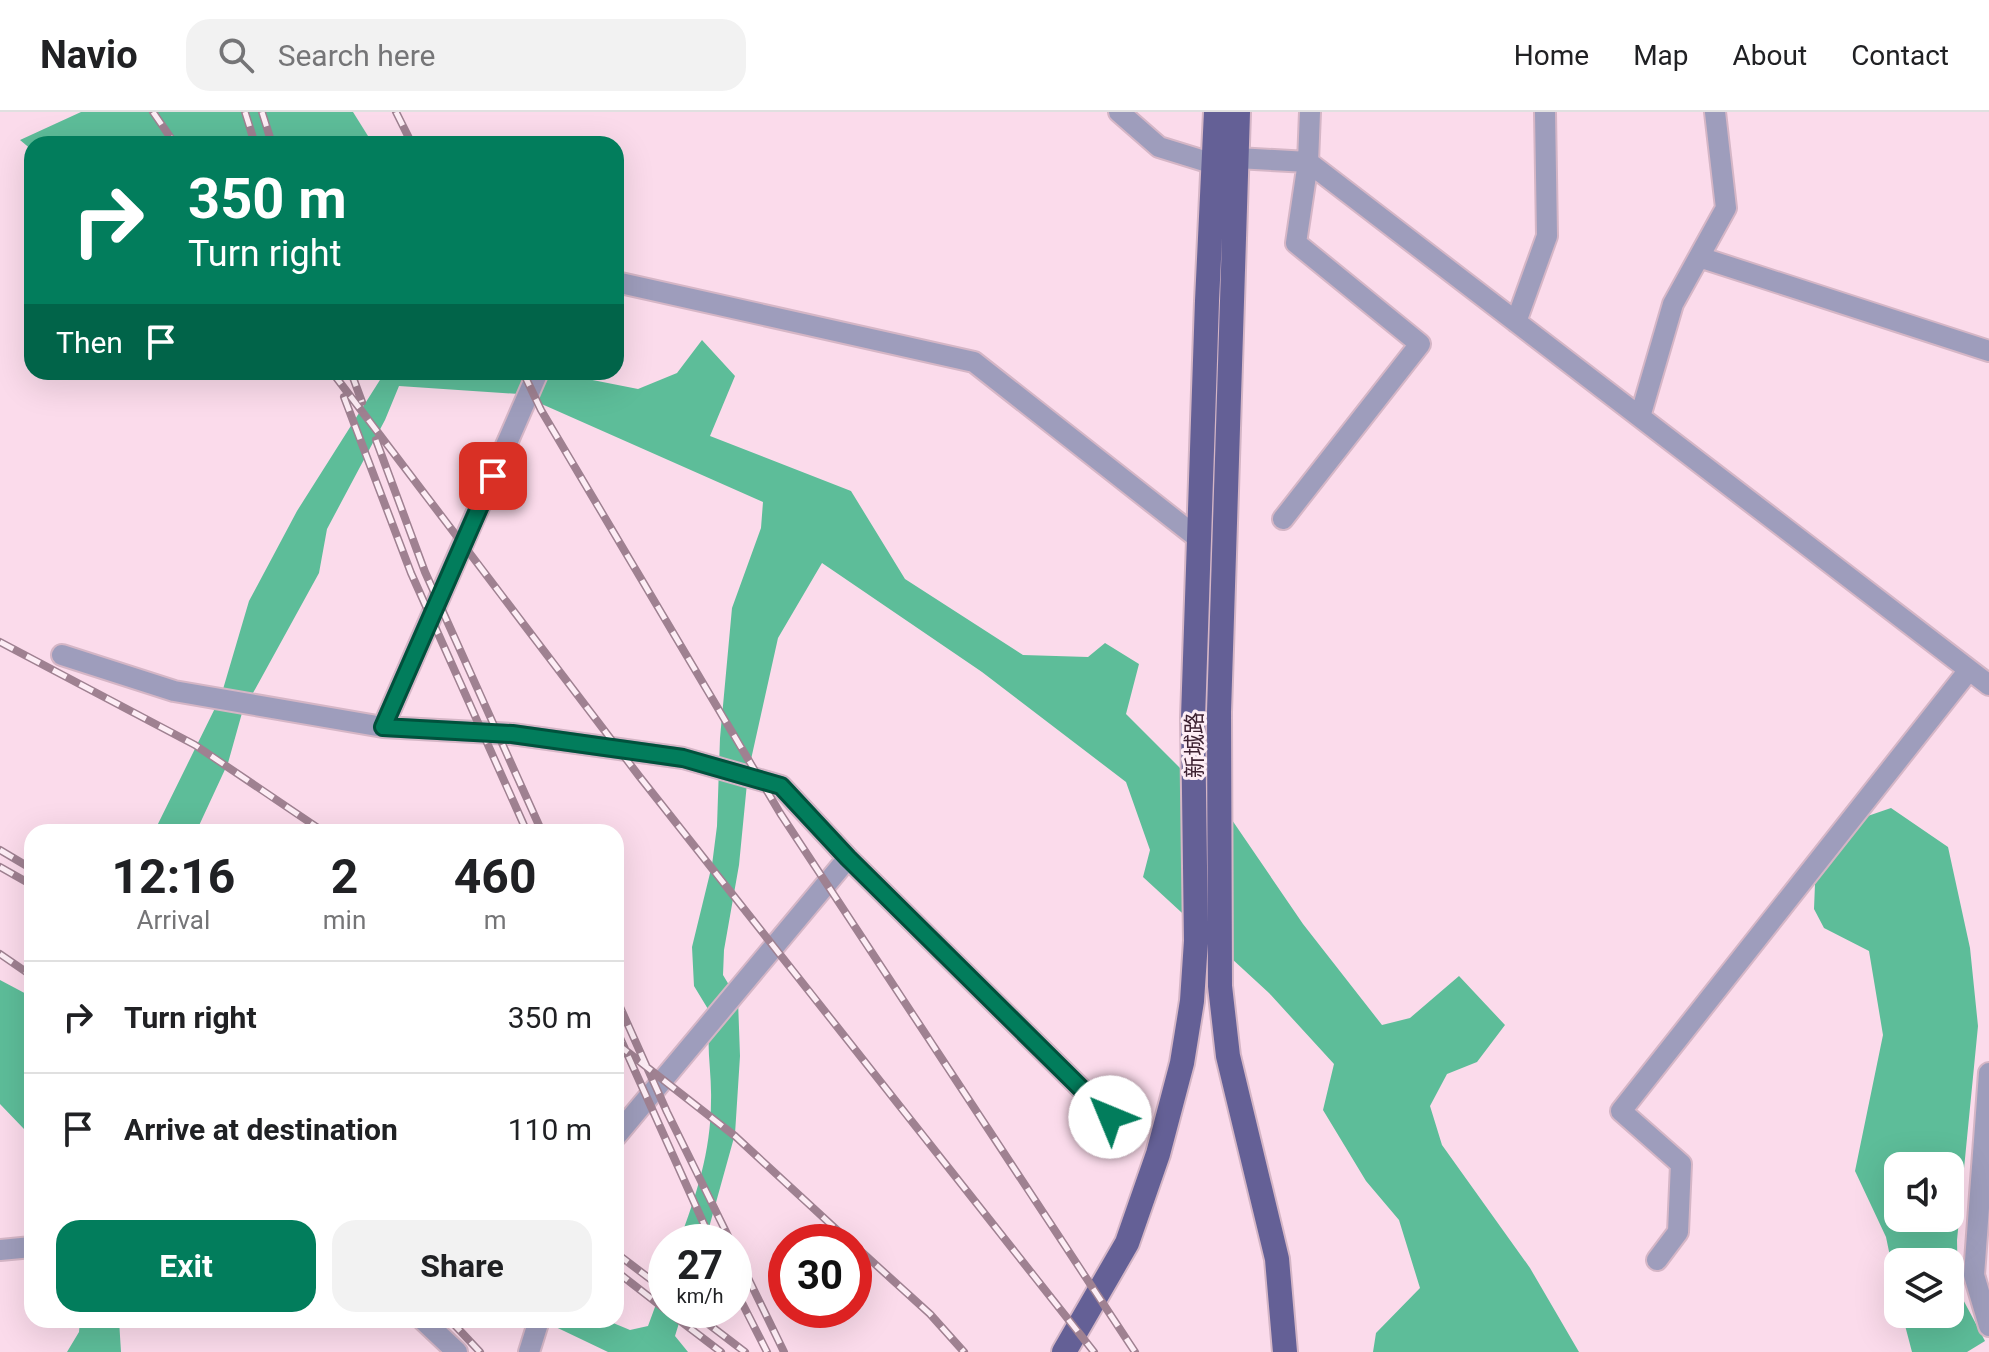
<!DOCTYPE html>
<meta charset="utf-8">
<style>
:root{--surface:#fff;--page:#f2f2f2;--text:#202124;--muted:#757577;--line:#e0e0e0;--accent:#027d5c}
body{margin:0;font-family:Roboto,"Noto Sans SC",sans-serif;background:var(--page);color:var(--text);height:100vh;display:flex;flex-direction:column;font-size:30px;white-space:nowrap}
*{box-sizing:border-box;margin:0}
p{font-size:26px;color:var(--muted)}
.icon{flex:none;width:44px;height:44px;fill:none;stroke:currentColor;stroke-width:2;stroke-linecap:round;stroke-linejoin:round}
.map{position:relative;flex:1;overflow:hidden}
.details{position:absolute;left:24px;top:712px;width:600px;height:504px;display:flex;flex-direction:column;background:var(--surface);border-radius:24px;box-shadow:0 8px 32px #0002}
.details>*{flex:none}
.banner{position:absolute;left:24px;top:24px;width:600px;height:244px;border-radius:24px;box-shadow:0 8px 32px #0002;background:#027d5c;color:#fff;overflow:hidden}
.controls{position:absolute;left:1884px;top:1040px;display:grid;gap:16px}
.controls a{display:grid;place-items:center;width:80px;height:80px;border-radius:16px;background:var(--surface);box-shadow:0 8px 32px #0002;font-size:40px}
.speed{position:absolute;left:648px;top:1112px;display:flex;gap:16px;font-size:40px;font-weight:700;text-align:center}
.speed>*{display:grid;place-content:center;width:104px;height:104px;border-radius:50%;background:var(--surface);box-shadow:0 8px 32px #0002;line-height:1}
.speed small{font-size:20px;font-weight:400}
.speed .limit{border:12px solid #d22;background:#fff;color:#111}
.pin{position:absolute;display:grid;place-items:center;width:68px;height:68px;color:#fff;margin:-34px;border-radius:16px;box-shadow:0 4px 12px #0006}
.me{position:absolute;width:88px;margin:-44px;rotate:315deg;stroke-linejoin:round;filter:drop-shadow(0 0 6px #0008)}
.turn{display:flex;align-items:center;gap:28px;height:168px;padding:0 32px;font-size:36px}
.turn .icon{width:104px;height:104px;stroke-width:2.5}
.turn b{display:block;font-size:56px;line-height:68px}
.then{display:flex;align-items:center;height:76px;padding:0 32px;background:#0003;gap:16px;font-size:30px}
.eta{display:flex;justify-content:space-evenly;align-items:center;height:136px;text-align:center}
.eta b{font-size:48px;font-weight:700;line-height:56px}
.primary-button{display:flex;gap:16px;margin-top:auto;padding:16px 32px}
.primary-button a{flex:1;height:92px;border-radius:24px;background:var(--accent);color:#fff;font-size:32px;font-weight:700;line-height:92px;text-align:center}
.primary-button a+a{background:var(--page);color:var(--text)}
ul{padding:0;list-style:none}
li{display:flex;align-items:center;gap:24px;height:112px;padding:0 32px;border-top:2px solid var(--line)}
li div{flex:1}
li b{display:block;font-size:30px}
li em{font-style:normal}
header{display:flex;align-items:center;gap:48px;box-sizing:border-box;height:112px;padding:0 40px;background:var(--surface);border-bottom:2px solid var(--line)}
header strong{font-size:38px}
nav{display:flex;gap:44px;margin-inline-start:auto;font-size:28px}
.search{width:560px;height:72px;background:var(--page);display:flex;align-items:center;gap:20px;box-sizing:border-box;padding:0 28px;border-radius:24px;color:var(--muted);font-size:30px}
.map>svg:first-child{display:block}
</style>
<header>
<strong>Navio</strong>
<div class="search"><svg class="icon" aria-label="search" viewBox="0 0 24 24"><circle cx="10" cy="10" r="6"/><path d="M15 15l6 6"/></svg>Search here</div>
<nav><a>Home</a><a>Map</a><a>About</a><a>Contact</a></nav>
</header>
<div class="map">
<svg width="1989" height="1240" viewBox="0 0 1989 1240">
<rect width="100%" height="100%" fill="#fbdbeb"/>
<path fill="#5dbd99" fill-rule="evenodd" d="M81 0H353L373 32H32V38L20 28Z
M702 228 735 264 710 324 851 379 905 467 1023 543 1088 545 1105 531 1139 552 1126 602 1232 708 1303 812 1382 913 1410 906 1459 864 1505 913 1477 950 1447 962 1430 994 1442 1033 1530 1156 1579 1240H1373L1376 1221 1420 1176 1399 1108 1366 1069 1323 998 1334 952 1269 881 1143 765 1150 738 1126 670 982 560 822 451 778 526 748 661 739 753 724 838 723 863 738 888 740 944 735 1022 705 1130H679C696 1084 711 1040 711 989 712 959 705 932 711 902L694 874 692 835 712 753 717 714 720 626 732 496 761 416 763 390 519 282 399 274 385 308 327 417 319 461 242 601 228 651 196 720H154L221 584 249 489 297 399 385 260H552L638 277 677 261Z
M1891 696 1948 735 1970 836 1978 914 1957 1128 1958 1178 1985 1229 1967 1240H1912L1902 1202H1950V1150H1898V1183L1886 1125 1855 1059 1883 923 1869 839 1824 816 1814 797 1816 747 1852 724 1859 707ZM1898 1054H1950V1106H1898Z
M0 868 32 885V1020L24 1017 0 992Z
M666 1165V1198H683L675 1224 688 1240H608L541 1208H606L630 1218 648 1214Z
M80 1208H119L121 1240H67L79 1220Z"/>
<g fill="none" stroke-linecap="round" stroke-linejoin="round">
<defs>
<path id="street" d="M1119 0 1159 35 1214 52
M1237 46 1308 50 1989 573
M1699 145 1989 239
M616 170 974 250 1199 427
M1516 210 1547 124 1545 0
M1640 305 1673 192 1726 96 1715 0
M1283 407 1420 232 1296 131 1308 50 1310 0
M62 543 174 579 383 615 538 260
M383 615 512 622 683 646 781 674 848 746
M1989 961 1974 1163 1989 1214
M616 1024 848 746 1110 1005
M0 1138 32 1135
M1657 1148 1678 1120 1681 1052 1621 999 1969 558
M423 1208 457 1240
M529 1240 539 1208"/>
<path id="primary" d="M1238 0 1219 600 1220 874 1228 944 1277 1147 1285 1240
M1064 1240 1127 1131 1158 1042 1182 951 1192 889 1196 829 1193 606 1207 189 1216 0"/>
</defs>
<use href="#street" stroke="#d5b6c6" stroke-width="24"/>
<use href="#primary" stroke="#d5b6c6" stroke-width="28"/>
<use href="#street" stroke="#9e9dbc" stroke-width="20"/>
<use href="#primary" stroke="#646096" stroke-width="24"/>
<defs>
<path id="rail" d="M153 0 175 32
M245 0 255 32
M262 0 272 32
M396 0 412 32
M332 260 639 664 1094 1240
M351 260 362 290
M523 260 541 298 780 701 1135 1240
M344 285 411 461 527 720
M376 328 425 460 542 720
M0 530 195 633 324 720
M0 738 32 757
M0 755 32 773
M0 842 32 864
M616 886 667 1000 731 1130
M616 917 712 1130
M616 931 735 1024 850 1130
M854 1133 930 1202 964 1240
M734 1137 784 1240
M616 1141 666 1179
M616 1159 666 1198
M734 1175 767 1240
M666 1198 721 1240
M690 1198 745 1240
M450 1208 480 1240"/>
</defs>
<use href="#rail" stroke="#9f8191" stroke-width="8"/>
<use href="#rail" stroke="#fdedf5" stroke-width="5" stroke-dasharray="15" stroke-linecap="butt"/>
</g>
<g fill="none" stroke-linecap="round" stroke-linejoin="round">
<defs>
<path id="route" d="M493 364 383 615 512 622 683 646 781 674 848 746 1110 1005"/>
</defs>
<use href="#route" stroke="#01513c" stroke-width="20"/>
<use href="#route" stroke="#027d5c" stroke-width="14"/>
</g>
<g text-anchor="middle" stroke-width="6" stroke-linejoin="round" paint-order="stroke">
<g font-size="22" fill="#3d2131" stroke="#fdedf5">
<text transform="translate(1194 633) rotate(-90)" y="8">新城路</text>
</g>
</g>
</svg>
<div class="controls">
<a><svg class="icon" aria-label="sound" viewBox="0 0 24 24"><path d="M4 9h4l5-4v14l-5-4H4zM17 9q2 3 0 6"/></svg></a>
<a><svg class="icon" aria-label="layers" viewBox="0 0 24 24"><path d="M12 4l9 5-9 5-9-5zM3 14l9 5 9-5"/></svg></a>
</div>
<div class="speed"><div>27<small>km/h</small></div><div class="limit">30</div></div>
<div class="pin" style="left:493px;top:364px;background:#d93025"><svg class="icon" aria-label="arrive" viewBox="0 0 24 24"><path d="M6 21V4h12l-3 4 3 4H6"/></svg></div>
<svg class="me" style="left:1110px;top:1005px" viewBox="-20 -20 40 40"><circle r="19" fill="#fff"/><path d="M0-13L10 11 0 6-10 11z" fill="#027d5c"/></svg>
<div class="banner">
<div class="turn"><svg class="icon" aria-label="right" viewBox="0 0 24 24"><path d="M7 20v-9h11M14 6l5 5-5 5"/></svg><div><b>350 m</b>Turn right</div></div>
<div class="then">Then<svg class="icon" aria-label="arrive" viewBox="0 0 24 24"><path d="M6 21V4h12l-3 4 3 4H6"/></svg></div>
</div>
<section class="details">
<div class="eta">
<div><b>12:16</b><p>Arrival</p></div>
<div><b>2</b><p>min</p></div>
<div><b>460</b><p>m</p></div>
</div>
<ul>
<li><svg class="icon" aria-label="right" viewBox="0 0 24 24"><path d="M7 20v-9h11M14 6l5 5-5 5"/></svg><div><b>Turn right</b></div><em>350 m</em></li>
<li><svg class="icon" aria-label="arrive" viewBox="0 0 24 24"><path d="M6 21V4h12l-3 4 3 4H6"/></svg><div><b>Arrive at destination</b></div><em>110 m</em></li>
</ul>
<div class="primary-button"><a>Exit</a><a>Share</a></div>
</section>
</div>
